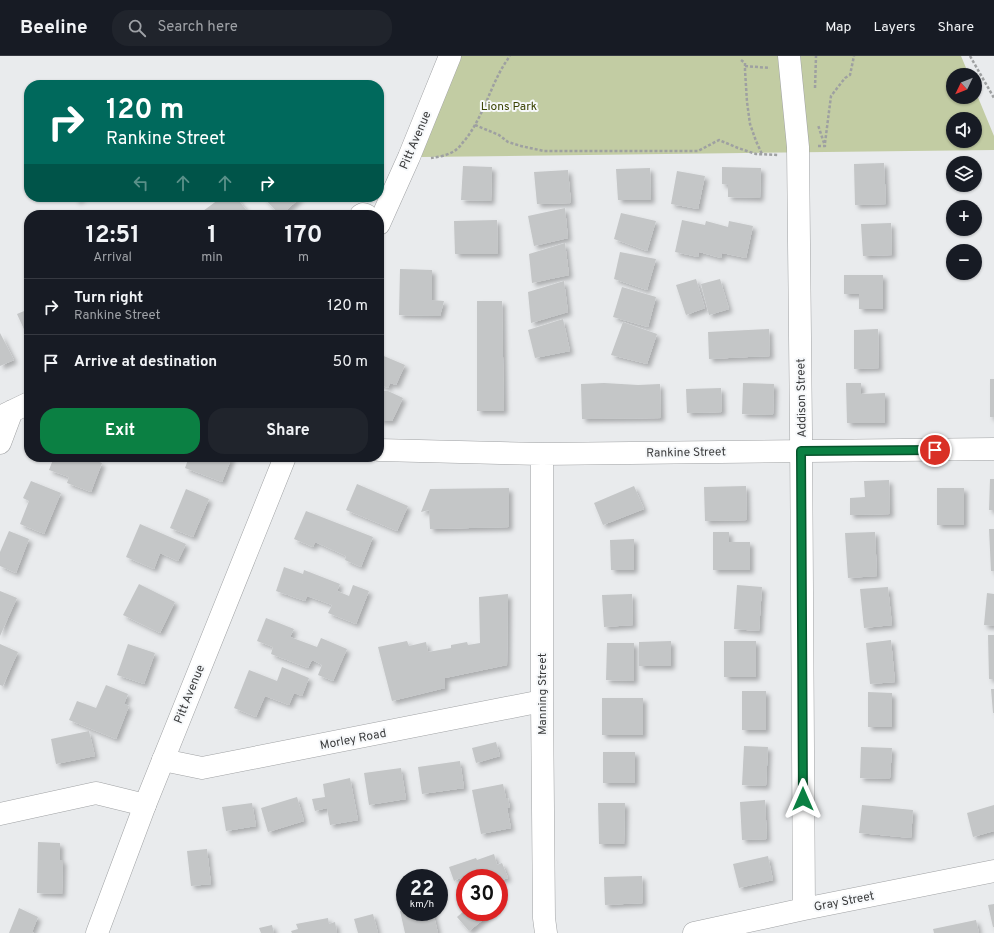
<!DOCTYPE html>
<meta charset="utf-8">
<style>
:root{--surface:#171b24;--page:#20242c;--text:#f1f3f6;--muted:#9ea1a6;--line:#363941;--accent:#0b8043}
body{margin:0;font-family:Overpass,sans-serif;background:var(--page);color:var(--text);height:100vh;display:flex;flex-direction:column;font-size:15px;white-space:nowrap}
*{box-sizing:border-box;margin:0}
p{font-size:13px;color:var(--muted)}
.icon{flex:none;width:22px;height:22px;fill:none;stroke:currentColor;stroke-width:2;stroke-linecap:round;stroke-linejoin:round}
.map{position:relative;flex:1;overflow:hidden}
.panel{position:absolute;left:24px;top:154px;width:360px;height:252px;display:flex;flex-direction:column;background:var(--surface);border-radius:16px;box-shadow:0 1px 3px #0004}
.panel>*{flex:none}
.hud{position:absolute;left:24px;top:24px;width:360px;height:122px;border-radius:16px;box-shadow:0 1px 3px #0004;background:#00695c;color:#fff;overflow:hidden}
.needle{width:26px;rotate:227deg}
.fabs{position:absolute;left:946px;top:12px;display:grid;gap:8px}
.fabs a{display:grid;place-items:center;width:36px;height:36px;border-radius:50%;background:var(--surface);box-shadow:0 1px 3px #0004;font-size:20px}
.speed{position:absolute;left:396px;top:813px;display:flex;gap:8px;font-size:20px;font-weight:700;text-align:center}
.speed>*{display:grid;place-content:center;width:52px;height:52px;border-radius:50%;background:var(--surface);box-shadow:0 1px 3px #0004;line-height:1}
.speed small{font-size:10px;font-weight:400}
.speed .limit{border:6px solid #d22;background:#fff;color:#111}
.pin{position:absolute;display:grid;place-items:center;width:34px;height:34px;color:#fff;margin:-17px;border:2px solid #fff;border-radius:50%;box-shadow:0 1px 4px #0007}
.me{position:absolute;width:44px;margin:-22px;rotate:0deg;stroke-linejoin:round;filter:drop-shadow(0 0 3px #0008)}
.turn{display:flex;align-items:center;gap:14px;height:84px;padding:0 16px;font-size:18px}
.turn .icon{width:52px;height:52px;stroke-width:2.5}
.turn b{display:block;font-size:28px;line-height:34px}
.lanes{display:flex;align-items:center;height:38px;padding:0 16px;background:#0003;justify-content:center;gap:20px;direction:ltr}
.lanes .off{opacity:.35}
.eta{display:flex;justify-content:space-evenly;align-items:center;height:68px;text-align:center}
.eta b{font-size:24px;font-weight:700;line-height:28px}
.cta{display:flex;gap:8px;margin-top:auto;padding:8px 16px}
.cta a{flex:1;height:46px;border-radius:16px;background:var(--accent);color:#fff;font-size:16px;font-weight:700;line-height:46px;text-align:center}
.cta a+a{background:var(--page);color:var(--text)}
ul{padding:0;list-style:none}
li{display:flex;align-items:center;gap:12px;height:56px;padding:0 16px;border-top:1px solid var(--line)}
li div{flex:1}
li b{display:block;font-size:15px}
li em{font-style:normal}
header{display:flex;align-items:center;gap:24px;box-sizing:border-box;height:56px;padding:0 20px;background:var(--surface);border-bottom:1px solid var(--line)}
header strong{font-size:19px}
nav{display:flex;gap:22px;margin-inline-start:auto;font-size:14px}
.search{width:280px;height:36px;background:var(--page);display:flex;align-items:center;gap:10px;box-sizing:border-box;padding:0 14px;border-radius:16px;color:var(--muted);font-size:15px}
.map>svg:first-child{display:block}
</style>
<header>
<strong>Beeline</strong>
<div class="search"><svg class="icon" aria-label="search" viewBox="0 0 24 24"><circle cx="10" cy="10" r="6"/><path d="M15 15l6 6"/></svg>Search here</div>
<nav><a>Map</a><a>Layers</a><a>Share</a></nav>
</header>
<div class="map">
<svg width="994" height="877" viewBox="0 0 994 877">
<defs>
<filter id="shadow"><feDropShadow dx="3.5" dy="3.5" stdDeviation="2" flood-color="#0004"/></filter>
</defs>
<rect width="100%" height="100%" fill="#e9ebed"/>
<path fill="#c2cca3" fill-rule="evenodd" d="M460 0H961L969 19H953V41H975V34L994 80V94L421 101ZM953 63H975V85H953Z"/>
<path fill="#c4c6c7" filter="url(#shadow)" d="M884 107 886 148 855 149 854 108Z
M463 110 492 111 491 145 461 144Z
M722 111 761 112 760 142 728 141V129L722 128Z
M650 112 651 144H618L616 113Z
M568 114 571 147 537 148 534 116Z
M677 115 705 120 698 153 671 148Z
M75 141H84L76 145Z
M222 141H236L250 159H206L203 155Z
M263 141H301L281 159H280Z
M565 152 568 182 534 190 528 160Z
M621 157 656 165 647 195 614 183Z
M497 164 498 198H455L454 165Z
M682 164 705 169 706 165 728 171 729 165 753 170 746 202 722 197 721 202 699 196 698 201 675 196Z
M891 167 892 199 863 200 861 168Z
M565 187 569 219 532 227 529 198Z
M620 196 656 203 647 234 614 223Z
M400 213 432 214V244L444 245 440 260 399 259Z
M844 219H883V253H859V238H844Z
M696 223 705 252 686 259 676 229Z
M720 223 729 253 709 259 701 228Z
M564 225 568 256 531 267 528 236Z
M622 231 656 241 648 271 613 261Z
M477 245H502L504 355H477Z
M29 253V281L28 282 17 258Z
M563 263 570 295 535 302 528 274Z
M623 266 657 278 647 308 611 299Z
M769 273 770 300 709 303 708 276Z
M878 273 879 312 854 313V274Z
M0 277 14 304 0 310Z
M379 298 405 309 396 329 390 327 388 332 379 328Z
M990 323H994V361H990Z
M604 327 638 329 660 328 661 362 582 363 581 328Z
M743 327 774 328 773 359 742 358Z
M846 327H861V338L885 337V367H847Z
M721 332 722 356 687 357 686 333Z
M379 335H388L403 342 392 365H379Z
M54 401H86L102 407 91 436 67 427 69 421 49 414Z
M189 401H232L222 426 185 412Z
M990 423H994V454H989Z
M889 424 890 458 850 459V442L865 441 864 425Z
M31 425 61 437 44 478 20 468 29 445 23 442Z
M357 428 408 450 397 475 346 454Z
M634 430 644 453 603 469 594 447Z
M746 430 747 464 705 465 704 431Z
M509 432V471L430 473 429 454 421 456 430 433Z
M937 432H964V469H937Z
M186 433 209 443 193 481 170 472Z
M306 455 373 481 361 511 345 504 346 500 315 486 313 491 294 483Z
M140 468 186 488 178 505 160 497 154 513 126 501Z
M989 473H994V515H991Z
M9 475 29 483 16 517 0 510V496Z
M713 476H729V486H750V514H713Z
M875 476 877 520 848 522 845 477Z
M634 483V514H611L610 484Z
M284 511 303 518 304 514 340 528 337 535 349 540 353 529 369 535 356 568 328 557 332 549 307 540 305 545 276 535Z
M139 528 175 546 160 577 123 559Z
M737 529 762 531 759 575 734 573Z
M888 531 892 569 864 572 860 533Z
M0 535 17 542 0 580Z
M987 537 994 538V570L984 569Z
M508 538 507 609 445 622V632L392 645 378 591 407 585 409 590 426 586 428 596 451 592V589L467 586 468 589 480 587 479 541Z
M632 538 633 569 604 571 602 539Z
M266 562 294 573 290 581 317 591 321 582 347 593 333 625 318 619 322 609 312 604 308 612 271 598 273 591 257 585Z
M988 579H994V623H989Z
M891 584 895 626 870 628 866 587Z
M671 585V610H639V586Z
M724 585H756V621H724Z
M607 587H634V625L606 624Z
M0 588 18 596 3 630 0 629Z
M128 588 155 597 144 628 117 619Z
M282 611 309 622 302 640 294 637 289 649 265 640 256 661 234 652 249 614 277 625Z
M106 629 128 638 124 648 129 650 116 683 69 664 77 645 96 652Z
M991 633H994V657H993Z
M742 635H766V674H742Z
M868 636 892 637V671H868Z
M602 642H643V679H602Z
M89 675 95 700 56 708 51 683Z
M496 686 500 700 476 707 472 692Z
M744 690 768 691 766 730 742 729Z
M861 691 892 692 890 723 860 722Z
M603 696H635V727H603Z
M460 705 464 732 422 738 418 711Z
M401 712 406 743 369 749 364 717Z
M350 722 358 764 330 769 327 752 315 755 312 743 325 741 323 728Z
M503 728 506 742H508L510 752H507L511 772 481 778 472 734Z
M297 741 304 765 268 776 261 752Z
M765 744 767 783 742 784 740 746Z
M252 747 256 770 226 775 222 751Z
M598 747H625L624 788H599Z
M862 749 913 754 911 782 859 777Z
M994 749V775L973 781 967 757Z
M38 786 60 787V804H63L62 838 37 837Z
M207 793 211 828 191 830 187 795Z
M494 798 497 809 502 807 508 822 499 825V822H465V835L460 822 454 825 449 811 476 802 477 804Z
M768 800 773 824 739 832 733 808Z
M642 820 643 847 605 849 604 821Z
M994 848V871H993L988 849Z
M19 852 38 861 32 876 34 877H9Z
M405 853V856H433L438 877H405L400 855Z
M465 854V856H493L469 875 457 861Z
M373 858 378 877H358L354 863Z
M328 862 329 868 335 866 337 877H292L291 875 298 873 296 868Z
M976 864 979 877H934L933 873Z
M272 869 274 877H261L259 872Z"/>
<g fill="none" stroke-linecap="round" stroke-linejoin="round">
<defs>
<path id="minor" d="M789 0 798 91 801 375 804 853
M361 159 363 158 366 159
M0 361 29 347
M0 387 12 355
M379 394 542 398 994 393
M542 398V645L544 862 546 877
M163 704 202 712 542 645
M0 758 96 737 145 749
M694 877 804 853 994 815"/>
<path id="tertiary" d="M379 168 409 101 450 0
M97 877 145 749 285 401"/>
</defs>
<use href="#minor" stroke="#a0a2a4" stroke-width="23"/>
<use href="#tertiary" stroke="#a0a2a4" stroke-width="23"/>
<path stroke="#9ea0a1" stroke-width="2.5" stroke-dasharray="3 2" stroke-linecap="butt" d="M970 0 994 42
M741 4 745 7V14L747 46 750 68 756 85 762 98
M745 10 770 12
M815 32 816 0
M475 69 499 79 508 86 521 90 544 95H698L719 84 738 92 756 98 778 99
M825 87 831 40 845 22 850 19 854 0
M818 90H825L818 69
M431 102C439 101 450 99 457 93 460 91 462 87 465 84 485 59 491 25 510 0"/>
<use href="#minor" stroke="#fff" stroke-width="22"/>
<use href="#tertiary" stroke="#fff" stroke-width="22"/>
</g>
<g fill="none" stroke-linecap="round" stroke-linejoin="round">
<defs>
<path id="route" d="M803 743 801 395 935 394"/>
</defs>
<use href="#route" stroke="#07532c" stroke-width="10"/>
<use href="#route" stroke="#0b8043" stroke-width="7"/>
</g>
<g text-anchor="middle" stroke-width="4" stroke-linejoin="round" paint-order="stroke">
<g font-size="12" fill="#3a4302" stroke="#f6f8fa">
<text x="509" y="54">Lions Park</text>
</g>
<g font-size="12" fill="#3b3c3d" stroke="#f6f8fa">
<text transform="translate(415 84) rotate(-67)" y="4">Pitt Avenue</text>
<text transform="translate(801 342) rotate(-91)" y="4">Addison Street</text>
<text transform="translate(686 396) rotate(-1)" y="4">Rankine Street</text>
<text transform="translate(189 638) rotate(-68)" y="4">Pitt Avenue</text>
<text transform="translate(542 638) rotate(-90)" y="4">Manning Street</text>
<text transform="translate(353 683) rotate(-11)" y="4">Morley Road</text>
<text transform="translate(844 845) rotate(-11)" y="4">Gray Street</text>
</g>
</g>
</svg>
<div class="fabs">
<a><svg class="needle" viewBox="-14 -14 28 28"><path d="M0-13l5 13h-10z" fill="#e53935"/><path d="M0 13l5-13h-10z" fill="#9ea1a6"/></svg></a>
<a><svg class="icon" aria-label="sound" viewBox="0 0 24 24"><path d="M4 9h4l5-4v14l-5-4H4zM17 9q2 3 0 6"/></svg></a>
<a><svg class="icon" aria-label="layers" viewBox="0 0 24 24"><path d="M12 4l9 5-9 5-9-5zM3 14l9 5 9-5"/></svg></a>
<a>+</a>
<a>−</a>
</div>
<div class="speed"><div>22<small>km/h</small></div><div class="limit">30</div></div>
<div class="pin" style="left:935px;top:394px;background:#d93025"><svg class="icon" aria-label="arrive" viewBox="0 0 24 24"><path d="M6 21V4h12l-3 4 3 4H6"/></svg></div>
<svg class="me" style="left:803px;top:743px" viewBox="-20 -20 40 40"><path d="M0-17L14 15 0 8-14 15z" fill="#0b8043" stroke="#fff" stroke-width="4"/></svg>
<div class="hud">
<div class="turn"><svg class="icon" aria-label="right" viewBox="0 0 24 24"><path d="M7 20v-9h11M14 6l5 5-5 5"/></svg><div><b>120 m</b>Rankine Street</div></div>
<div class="lanes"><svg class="icon off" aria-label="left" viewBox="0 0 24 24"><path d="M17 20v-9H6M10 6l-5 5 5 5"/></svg><svg class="icon off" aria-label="ahead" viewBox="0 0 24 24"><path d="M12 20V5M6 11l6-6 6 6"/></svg><svg class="icon off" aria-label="ahead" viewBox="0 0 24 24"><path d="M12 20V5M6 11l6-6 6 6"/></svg><svg class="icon" aria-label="right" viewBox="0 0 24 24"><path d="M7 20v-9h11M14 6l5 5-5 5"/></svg></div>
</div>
<section class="panel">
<div class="eta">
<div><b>12:51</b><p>Arrival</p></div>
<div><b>1</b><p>min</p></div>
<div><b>170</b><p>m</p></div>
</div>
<ul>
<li><svg class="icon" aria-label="right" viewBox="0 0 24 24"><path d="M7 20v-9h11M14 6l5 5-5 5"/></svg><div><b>Turn right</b><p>Rankine Street</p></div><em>120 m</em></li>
<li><svg class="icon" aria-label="arrive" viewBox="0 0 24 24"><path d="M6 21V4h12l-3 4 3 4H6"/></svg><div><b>Arrive at destination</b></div><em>50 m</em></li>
</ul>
<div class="cta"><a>Exit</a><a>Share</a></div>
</section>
</div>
